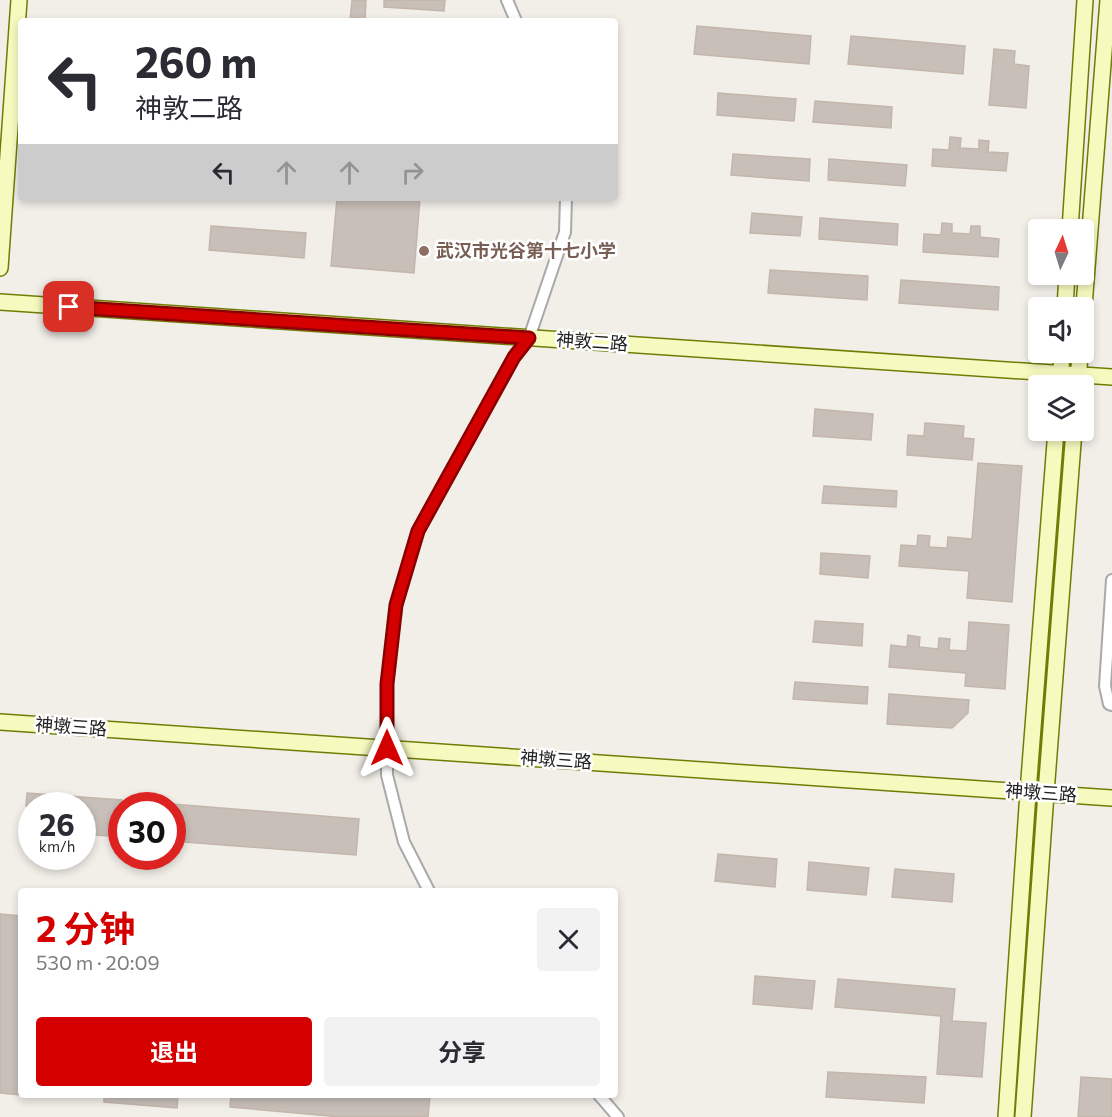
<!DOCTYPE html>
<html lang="zh">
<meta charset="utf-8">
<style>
:root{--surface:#fff;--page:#f2f2f3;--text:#2b2b33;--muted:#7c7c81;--accent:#d40000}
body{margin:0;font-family:Commissioner,"Noto Sans SC",sans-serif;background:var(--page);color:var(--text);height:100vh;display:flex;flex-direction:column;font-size:22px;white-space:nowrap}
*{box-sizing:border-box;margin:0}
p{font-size:20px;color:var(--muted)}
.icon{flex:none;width:33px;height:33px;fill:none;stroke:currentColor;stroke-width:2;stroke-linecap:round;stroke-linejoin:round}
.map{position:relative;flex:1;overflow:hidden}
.side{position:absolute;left:18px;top:888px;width:600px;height:210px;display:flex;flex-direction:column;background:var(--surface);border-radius:6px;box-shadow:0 3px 9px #0003}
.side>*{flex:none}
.guide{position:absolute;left:18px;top:18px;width:600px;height:183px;border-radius:6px;box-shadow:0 3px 9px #0003;background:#fff;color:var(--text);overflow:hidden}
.needle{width:39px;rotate:4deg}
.buttons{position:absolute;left:1028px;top:219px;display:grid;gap:12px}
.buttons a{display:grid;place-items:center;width:66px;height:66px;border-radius:6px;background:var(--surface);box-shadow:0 3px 9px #0003;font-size:30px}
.speed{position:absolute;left:18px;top:792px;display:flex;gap:12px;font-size:30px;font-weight:700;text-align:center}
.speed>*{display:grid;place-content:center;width:78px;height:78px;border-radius:50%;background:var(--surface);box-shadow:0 3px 9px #0003;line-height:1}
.speed small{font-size:15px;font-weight:400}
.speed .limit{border:9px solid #d22;background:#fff;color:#111}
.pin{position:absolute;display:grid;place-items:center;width:51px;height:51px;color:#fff;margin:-26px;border-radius:12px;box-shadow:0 3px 9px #0006}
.me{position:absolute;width:66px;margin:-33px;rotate:0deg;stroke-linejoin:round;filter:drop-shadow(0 0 4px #0008)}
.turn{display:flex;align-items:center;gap:21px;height:126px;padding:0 18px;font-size:27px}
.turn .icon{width:78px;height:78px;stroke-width:2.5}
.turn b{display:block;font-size:42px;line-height:51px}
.lanes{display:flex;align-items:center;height:57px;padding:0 18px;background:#0003;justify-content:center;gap:30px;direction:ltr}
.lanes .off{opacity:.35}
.round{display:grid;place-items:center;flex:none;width:63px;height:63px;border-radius:6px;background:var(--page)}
.head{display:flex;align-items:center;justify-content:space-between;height:102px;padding:0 18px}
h1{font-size:36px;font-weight:700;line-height:45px;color:var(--accent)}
.cta{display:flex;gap:12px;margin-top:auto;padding:12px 18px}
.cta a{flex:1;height:69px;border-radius:6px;background:var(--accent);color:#fff;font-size:24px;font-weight:700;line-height:69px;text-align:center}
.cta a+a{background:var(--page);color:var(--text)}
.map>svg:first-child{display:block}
</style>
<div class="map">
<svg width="1112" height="1117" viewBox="0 0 1112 1117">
<rect width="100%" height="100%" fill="#f2efe9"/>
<path fill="#c7bfb8" stroke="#c4b6ab" stroke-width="1.5" d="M352 0H366L365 21H350Z
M384 0H445L444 11 384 7Z
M697 26 811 36 809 64 694 54Z
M851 36 965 46 963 74 848 64Z
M994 49 1015 51 1014 64 1029 66 1026 108 989 105Z
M718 93 796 99 794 121 717 115Z
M815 101 892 107 891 128 813 122Z
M950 137 961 138 960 148 979 149V140L989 141 988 152 1008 153 1006 171 932 166 933 149 949 150Z
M733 154 810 159 809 181 731 175Z
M829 159 907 165 905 186 828 180Z
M337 198H420L414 273 331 266Z
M752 213 802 217 800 236 750 233Z
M820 218 898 224 897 245 819 239Z
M942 223 952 224V233L970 234 971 226H980V237L999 239 998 257 923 252 924 234 941 235Z
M211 226 306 233 304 258 209 250Z
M770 270 868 276 867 300 768 293Z
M901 280 999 287 998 310 899 303Z
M815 409 873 414 871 440 813 436Z
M925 423 964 426 963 438 974 439 972 460 907 455 908 435 924 436Z
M978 463 1022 466 1012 602 967 598 969 571 899 566 901 545 917 546 918 535 930 536 929 547 947 548 948 537 972 539Z
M824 486 897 491 896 507 822 503Z
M821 553 870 556 868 578 820 574Z
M815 621 863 624 862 646 813 642Z
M969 622 1009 625 1005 689 965 686 966 673 889 667 891 645 907 647 908 635 920 637 919 647 938 649 939 638 950 639 949 650 967 651Z
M795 682 868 687 867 704 793 699Z
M889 694 969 700 968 713 952 728 887 724Z
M27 793 122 800V837L82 834V806H26Z
M172 804 359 819 356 855 172 841Z
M718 854 777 859 775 887 715 881Z
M809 862 869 868 866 895 807 890Z
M895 869 954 874 952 902 892 897Z
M0 914 21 916V1095L0 1093Z
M755 976 815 981 812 1009 753 1004Z
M838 979 955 989 952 1021 986 1023 982 1077 937 1074 941 1016 835 1007Z
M828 1072 926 1077 924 1103 826 1097Z
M1081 1077 1112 1079V1117H1078Z
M104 1095H178L177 1108 104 1102Z
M231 1095H430L428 1117H340L230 1107Z"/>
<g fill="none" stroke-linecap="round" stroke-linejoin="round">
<defs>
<path id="street" d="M507 0 516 21
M1112 580 1105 686 1109 704 1112 705
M429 891 404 842 387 775V684L396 605 418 531 514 357 529 338 565 232 566 198
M599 1095 618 1117"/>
<path id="secondary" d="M1070 230 1085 0
M0 268 19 0
M0 302 1112 377
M1065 308 1067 274
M1083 319 1108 0
M1060 386 1062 352
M1078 386 1080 352
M0 722 1112 798
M1006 1117 1028 792 1056 430
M1023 1117 1046 793 1074 430"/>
</defs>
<use href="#street" stroke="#a9a9a9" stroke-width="14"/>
<use href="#secondary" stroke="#707d05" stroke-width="18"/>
<use href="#street" stroke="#fff" stroke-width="10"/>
<use href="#secondary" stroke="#f7fabf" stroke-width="15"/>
</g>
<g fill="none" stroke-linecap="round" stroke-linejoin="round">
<defs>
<path id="route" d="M69 307 529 338 514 357 418 531 396 605 387 684V748"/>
</defs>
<use href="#route" stroke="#8a0000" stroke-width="15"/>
<use href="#route" stroke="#d40000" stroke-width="10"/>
</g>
<circle fill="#8d6e63" stroke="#fff" stroke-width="2" cx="424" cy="251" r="6"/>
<g text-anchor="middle" stroke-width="5" stroke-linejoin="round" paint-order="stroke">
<g font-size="18" font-weight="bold" fill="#785e54" stroke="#fff" text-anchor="start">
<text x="436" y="257">武汉市光谷第十七小学</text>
</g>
<g font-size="18" fill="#222" stroke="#fff">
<text transform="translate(592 342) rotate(4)" y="6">神敦二路</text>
<text transform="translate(71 727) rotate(4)" y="6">神墩三路</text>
<text transform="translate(556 760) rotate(4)" y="6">神墩三路</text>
<text transform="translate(1041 793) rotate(4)" y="6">神墩三路</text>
</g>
</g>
</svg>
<div class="buttons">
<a><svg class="needle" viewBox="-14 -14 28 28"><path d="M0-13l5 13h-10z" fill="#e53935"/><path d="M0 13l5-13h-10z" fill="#7c7c81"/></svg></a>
<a><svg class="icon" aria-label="sound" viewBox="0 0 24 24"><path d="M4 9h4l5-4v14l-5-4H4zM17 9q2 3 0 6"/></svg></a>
<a><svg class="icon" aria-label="layers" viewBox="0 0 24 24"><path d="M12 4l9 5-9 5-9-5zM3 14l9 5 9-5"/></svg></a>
</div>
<div class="speed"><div>26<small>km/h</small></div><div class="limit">30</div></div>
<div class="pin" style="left:69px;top:307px;background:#d93025"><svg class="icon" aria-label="arrive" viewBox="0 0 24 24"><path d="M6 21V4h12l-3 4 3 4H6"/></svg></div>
<svg class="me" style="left:387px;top:748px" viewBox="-20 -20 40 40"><path d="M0-17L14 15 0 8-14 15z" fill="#d40000" stroke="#fff" stroke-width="4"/></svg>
<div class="guide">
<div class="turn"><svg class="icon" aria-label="left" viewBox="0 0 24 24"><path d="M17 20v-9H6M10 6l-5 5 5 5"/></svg><div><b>260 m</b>神敦二路</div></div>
<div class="lanes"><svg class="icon" aria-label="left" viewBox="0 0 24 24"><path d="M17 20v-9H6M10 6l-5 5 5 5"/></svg><svg class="icon off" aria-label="ahead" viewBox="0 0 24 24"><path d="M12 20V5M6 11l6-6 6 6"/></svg><svg class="icon off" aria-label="ahead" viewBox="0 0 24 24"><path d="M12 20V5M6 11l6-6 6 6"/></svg><svg class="icon off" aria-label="right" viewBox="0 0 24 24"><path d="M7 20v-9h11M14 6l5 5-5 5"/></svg></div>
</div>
<section class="side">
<div class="head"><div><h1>2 分钟</h1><p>530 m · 20:09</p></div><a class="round"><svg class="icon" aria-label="close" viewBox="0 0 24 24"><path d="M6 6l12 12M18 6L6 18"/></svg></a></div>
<div class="cta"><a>退出</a><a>分享</a></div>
</section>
</div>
